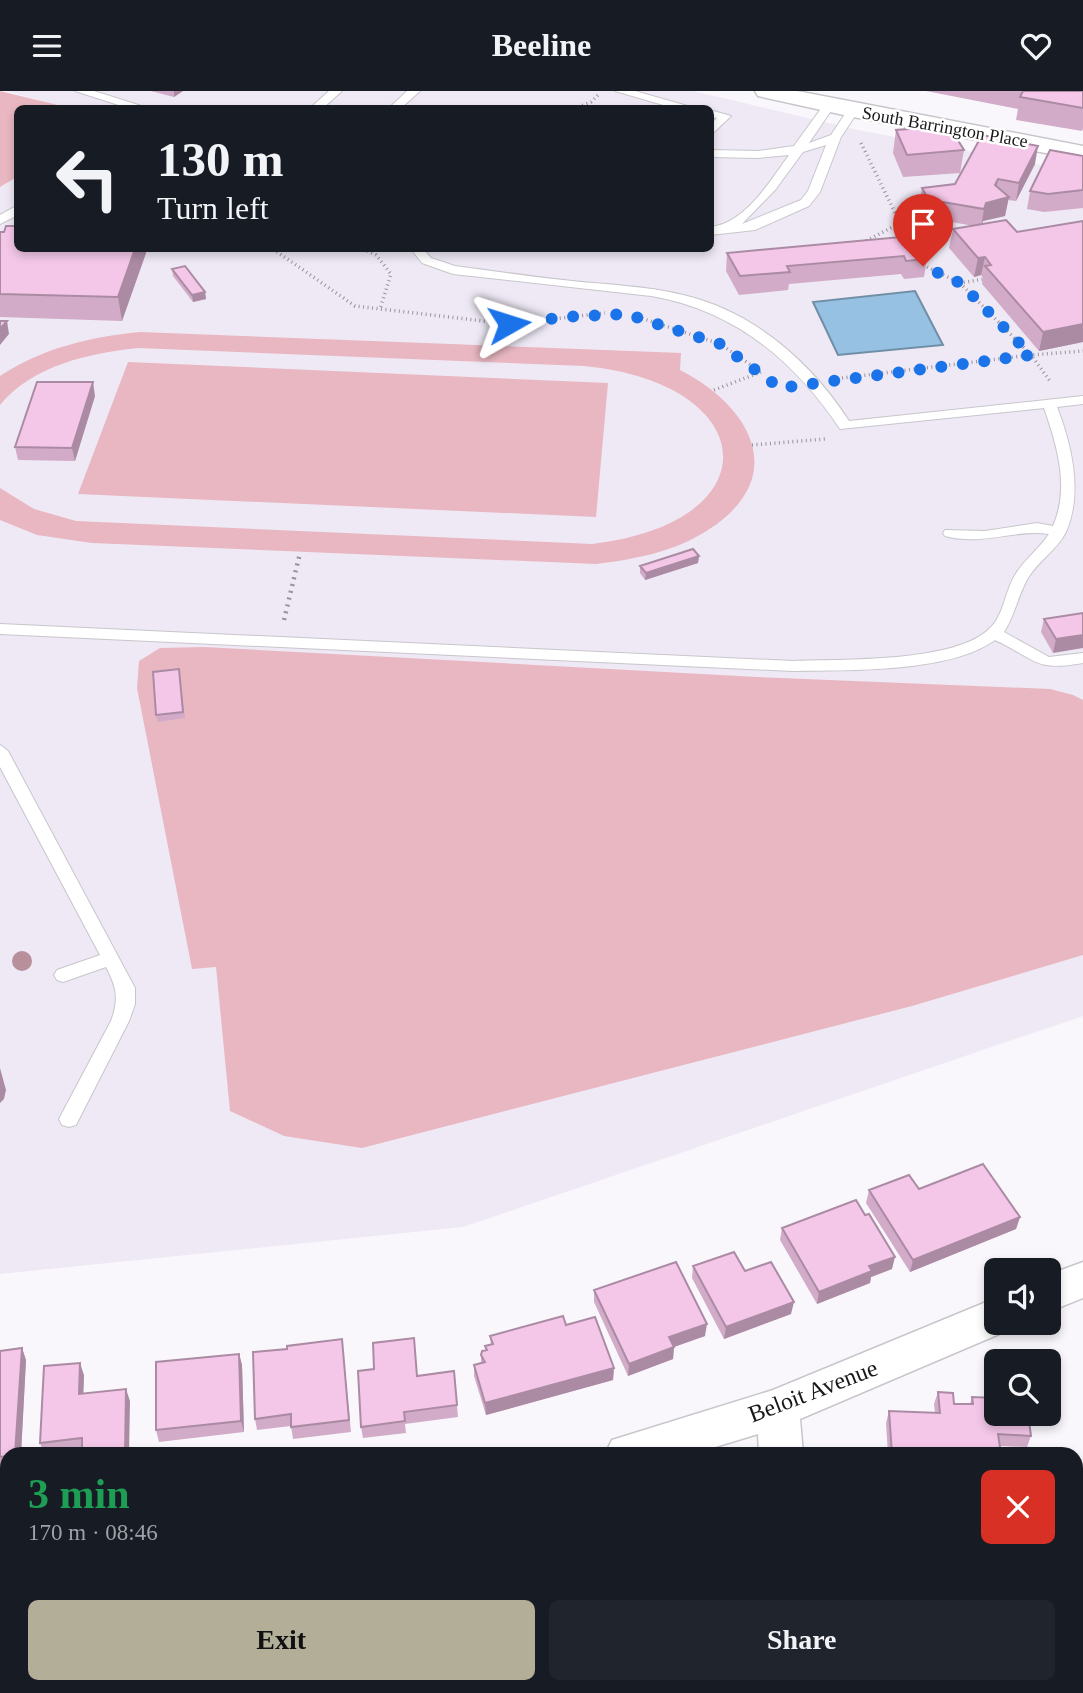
<!DOCTYPE html>
<meta charset="utf-8">
<style>
:root{--surface:#171b24;--page:#20242c;--text:#f1f3f6;--muted:#9ea1a6;--accent:#b2ae98}
body{margin:0;font-family:Georgia,serif;background:var(--page);color:var(--text);height:100vh;display:flex;flex-direction:column;font-size:26px;white-space:nowrap}
*{box-sizing:border-box;margin:0}
p{font-size:23px;color:var(--muted)}
.icon{flex:none;width:38px;height:38px;fill:none;stroke:currentColor;stroke-width:2;stroke-linecap:round;stroke-linejoin:round}
.map{position:relative;flex:1;overflow:hidden}
.side{position:absolute;left:0px;top:1356px;width:1083px;height:247px;display:flex;flex-direction:column;background:var(--surface);border-radius:21px 21px 0 0;box-shadow:0 4px 10px #0003}
.side>*{flex:none}
.top-card{position:absolute;left:14px;top:14px;width:700px;height:147px;border-radius:10px;box-shadow:0 4px 10px #0003;background:#171b24;color:var(--text);overflow:hidden}
.buttons{position:absolute;left:984px;top:1167px;display:grid;gap:14px}
.buttons a{display:grid;place-items:center;width:77px;height:77px;border-radius:10px;background:var(--surface);box-shadow:0 4px 10px #0003;font-size:35px}
.pin{position:absolute;display:grid;place-items:center;width:60px;height:60px;color:#fff;margin:-72px -30px;border-radius:50% 50% 50% 0;rotate:-45deg;box-shadow:0 0 7px #0007}
.pin .icon{rotate:45deg}
.me{position:absolute;width:77px;margin:-38px;rotate:84deg;stroke-linejoin:round;filter:drop-shadow(0 0 5px #0008)}
.turn{display:flex;align-items:center;gap:24px;height:147px;padding:0 28px;font-size:32px}
.turn .icon{width:91px;height:91px;stroke-width:2.5}
.turn b{display:block;font-size:49px;line-height:60px}
.round{display:grid;place-items:center;flex:none;width:74px;height:74px;border-radius:10px;background:var(--page)}
.overview{display:flex;align-items:center;justify-content:space-between;height:119px;padding:0 28px}
h1{font-size:42px;font-weight:800;line-height:52px;color:#1e9e55}
.primary-button{display:flex;gap:14px;margin-top:auto;padding:14px 28px}
.primary-button a{flex:1;height:80px;border-radius:10px;background:var(--accent);color:#111;font-size:28px;font-weight:800;line-height:80px;text-align:center}
.primary-button a+a{background:var(--page);color:var(--text)}
header{display:flex;justify-content:space-between;align-items:center;height:91px;padding:0 28px;background:var(--surface);font-size:32px;font-weight:800}
.map>svg:first-child{display:block}
</style>
<header><svg class="icon" aria-label="menu" viewBox="0 0 24 24"><path d="M4 6h16M4 12h16M4 18h16"/></svg>Beeline<svg class="icon" aria-label="heart" viewBox="0 0 24 24"><path d="M12 20l-8-8c-3-5 5-10 8-4 3-6 11-1 8 4z"/></svg></header>
<div class="map">
<svg width="1083" height="1602" viewBox="0 0 1083 1602">
<rect width="100%" height="100%" fill="#f9f7fc"/>
<path fill="#eee9f5" d="M6 0H693L858 39 1083 82V925L463 1136 0 1183V96L17 86 18 158H710V18H70Z"/>
<path fill="#e9b7c1" d="M0 0 70 17 18 18 17 86 0 96Z
M140 241 681 262 680 279C751 315 791 386 708 439 674 461 636 468 596 473L92 452 37 444 0 429V397L34 418 76 430 592 453C775 431 761 292 584 275L138 257C90 262 33 274 0 314V285C43 257 89 246 140 241Z
M128 271 608 292 596 426 78 403Z
M204 556 757 586 1050 598 1073 604 1083 609V864L912 915 362 1057 284 1045 230 1020 216 876 192 878 137 597 139 570 160 557Z"/>
<path fill="#96c1e3" stroke="#708ea6" stroke-width="2" d="M915 200 943 254 838 264 813 211Z"/>
<g fill="none" stroke-linecap="round" stroke-linejoin="round">
<defs>
<path id="lane" d="M75 0H94L151 18H131Z
M329 0H342L322 18H309Z
M407 0H420L400 18H388Z
M615 0H635L698 18H677Z
M829 11 835 14 809 52 831 44 849 17 859 19 841 46 820 101 809 115 755 139 710 144V136C745 133 770 90 789 64L758 67 710 66V59L758 60 794 55 825 12ZM826 54 808 100 801 109 742 133 775 99 803 61Z
M710 19 731 25 710 45V34L717 27 710 26Z
M18 114V124L0 133V124Z
M411 158H423L431 167 455 175C494 180 533 186 572 190 609 194 647 195 683 204 753 220 811 271 849 330L1083 305V313L1057 316C1072 355 1083 402 1066 441 1057 459 1038 470 1028 487 1018 504 1015 524 1004 541L1049 566 1083 562V572C1033 581 1036 568 995 549 950 582 848 579 793 580L0 543V533L793 570C840 568 957 572 990 537 1004 524 1005 500 1015 484 1024 469 1039 458 1049 443 1014 438 982 455 945 445L943 442 945 439 985 440 1037 432 1053 435C1070 397 1057 354 1044 317L840 338C795 270 734 219 651 205L453 183 422 172Z
M0 654 8 660 135 897V913L129 930 76 1034 69 1036 62 1034 59 1028 111 930C119 908 117 897 106 876L63 891 57 889 54 884 57 879 100 864 0 676Z"/>
<path id="street" d="M755 0H797L1083 55V69L853 26 758 5Z
M1083 1171V1207L1048 1221V1184Z
M996 1207V1232H1013L1011 1238 800 1328 803 1363H759L758 1343 692 1363H605L612 1349 773 1299Z
M7 1430V1474L0 1475V1431Z
M163 1596H211L210 1602H162Z
M777 1596H825L826 1602H778Z"/>
</defs>
<use href="#lane" stroke="#c8c6cb" stroke-width="2"/>
<use href="#street" stroke="#c8c6cb" stroke-width="3"/>
<path stroke="#979599" stroke-width="3.5" stroke-dasharray="1 3.5" stroke-linecap="butt" d="M574 18 591 11 599 3
M861 52 900 132 864 151
M273 158 355 215 509 233 605 222
M363 158 376 164 391 183 380 218
M923 174 960 192 984 188
M960 192 1031 264 1083 260
M638 226 720 253 757 278
M842 287 1031 264 1050 290
M714 299 761 281
M752 354 825 348"/>
<path stroke="#979599" stroke-width="4.5" stroke-dasharray="2 5" stroke-linecap="butt" d="M284 529 300 462"/>
<use href="#lane" fill="#fff" fill-rule="evenodd"/>
<use href="#street" fill="#fff" fill-rule="evenodd"/>
</g>
<circle fill="#b7909c" cx="22" cy="870" r="10"/>
<path fill="#d2abc8" d="M151 0H183L174 6Z
M926 0H1083V38L1082 40 1016 29 1018 18Z
M896 39 964 59 960 82 903 86 893 62Z
M1083 65V117L1044 121 1027 118 1030 100Z
M1035 73 1016 110 1008 109 1005 125 983 130 982 133 1017 141 1083 130V251L1039 260 982 193 983 187 981 184 974 186 949 157 953 138 974 135 940 129 932 131 930 127H926L919 115 922 97 955 93Z
M0 141 146 162 122 230 0 226Z
M919 158 927 168 924 186 904 188 901 183 789 193 788 199 739 204 726 180 727 162Z
M172 178 205 201 206 208 193 211 173 185Z
M95 305 75 370 18 369 15 356Z
M699 465 698 472 645 489 640 482V475Z
M1083 522 1053 562 1041 541 1044 528Z
M180 585 185 627 158 631 156 624Z
M919 1098 1020 1126 1016 1138 910 1181 866 1112 869 1099Z
M782 1137 892 1178 871 1186 870 1192 817 1213 780 1149Z
M693 1175 745 1180 791 1223 724 1248 692 1187Z
M594 1199 705 1245 674 1256 673 1268 628 1285 594 1211Z
M566 1234 614 1277 613 1289 486 1324 474 1285V1274L481 1272V1264L486 1259 485 1255 491 1254 490 1245Z
M342 1248 351 1341 293 1348 291 1335 257 1339 255 1328 287 1258Z
M22 1257 26 1269 21 1363H7V1377L0 1378V1260Z
M239 1263 242 1274 244 1341 159 1351 156 1339Z
M454 1280 458 1326 405 1333 406 1342 363 1347 361 1336 418 1285Z
M84 1284 83 1302 130 1310 82 1359 44 1363 40 1352Z
M938 1301 954 1313H970L972 1306 1031 1345 1027 1356 1000 1355 1001 1363H888L886 1332 889 1320 935 1322 934 1313Z
M0 1517H7V1596H88L87 1602H10L11 1600H0Z
M1076 1528H1083V1586H1076Z
M282 1596H409V1602H283Z
M534 1596H726L725 1602H534Z
M894 1596H978L979 1602H895Z"/>
<path fill="#ab8ba3" d="M174 0H183L174 6Z
M1038 55 1035 73 1016 110 1019 92Z
M998 88 995 106H1009L1005 125 983 130 981 136 984 118Z
M933 108 930 127H926L929 109Z
M943 111 940 129 932 131 935 113Z
M135 158H145L146 162 122 230 118 206Z
M985 166 981 184 974 186 978 167Z
M205 201 206 208 193 211 192 204Z
M0 229 2 236 7 230 9 243 0 254Z
M1083 233V251L1039 260 1043 241Z
M93 291 95 305 75 370 72 357Z
M699 465 698 472 645 489 646 482Z
M1083 544V557L1053 562 1056 548Z
M0 977 6 999 4 1008 0 1012Z
M1020 1126 1016 1138 910 1181 913 1169Z
M895 1166 892 1178 871 1186 870 1192 817 1213 819 1201 869 1175Z
M794 1211 791 1223 724 1248 726 1236Z
M707 1233 705 1245 668 1258 669 1246Z
M674 1256 673 1268 628 1285 629 1273Z
M22 1257 26 1269 21 1363H15Z
M239 1263 242 1274 244 1341 241 1330Z
M80 1272 84 1284 83 1315 79 1303Z
M614 1277 613 1289 486 1324 485 1312Z
M126 1298 130 1310 129 1363H125Z
M82 1596H88L87 1602H81Z
M406 1596H409V1602H407Z"/>
<path fill="#f4c7e9" stroke="#ab8ba3" stroke-width="2" d="M1023 0H1083V17L1020 6Z
M949 35 964 59 907 64 896 39Z
M982 44 1038 55 1019 92 998 88 995 94 1009 106 986 112 984 118 943 111 935 113 933 108 929 109 922 97 955 93Z
M1050 59 1083 65V99L1048 103 1030 100Z
M1006 129 1017 141 1083 130V233L1043 241 985 175 991 174 985 166 978 167 953 138Z
M6 135H18V158H135L118 206 0 203V141H4Z
M912 145 919 158H922L927 168 906 170 904 165 787 175 790 181 740 185 727 162Z
M185 175 205 201 192 204 172 178Z
M0 230H7L0 238Z
M37 291H93L72 357 15 356Z
M693 458 699 465 646 482 640 475Z
M1083 522V544L1056 548 1044 528Z
M179 578 183 621 156 624 153 581Z
M983 1073 1020 1126 913 1169 869 1099 909 1084 919 1098Z
M856 1109 865 1124 869 1123 895 1166 869 1175 872 1180 819 1201 782 1137Z
M734 1161 745 1180 771 1171 794 1211 726 1236 693 1175Z
M676 1171 707 1233 669 1246 674 1256 629 1273 594 1199Z
M563 1225 566 1234 595 1226 614 1277 485 1312 474 1274 485 1271 481 1264 482 1260 487 1259 485 1255 493 1253 490 1245Z
M414 1247 417 1285 454 1280 457 1314 404 1321 405 1330 361 1336 358 1280 374 1278 373 1252Z
M342 1248 349 1329 291 1336V1323L255 1328 253 1261 287 1258V1255Z
M22 1257 15 1363H7V1365L0 1366V1260Z
M239 1263 241 1330 156 1339V1271Z
M80 1272 79 1303 126 1298 125 1363H82V1347L40 1352 44 1275Z
M938 1301 953 1302 954 1313H973L972 1306 996 1307V1323H1028L1031 1345 998 1343 1001 1363H892L889 1320 940 1322Z
M0 1517H7V1590H0Z
M1076 1528H1083V1576H1076Z
M11 1596H82L81 1602H10Z
M534 1596H726V1598H534Z
M901 1596H978L979 1602H901Z"/>
<g fill="none" stroke-linecap="round" stroke-linejoin="round">
<path stroke="#1a73e8" stroke-width="12" stroke-dasharray="0 21.6" d="M509 233H526L560 226 626 223 720 253 780 297 1031 264 960 192 923 175"/>
</g>
<g text-anchor="middle" stroke-width="5" stroke-linejoin="round" paint-order="stroke">
<g font-size="18" fill="#181719" stroke="#fff">
<text transform="translate(945 36) rotate(10)" y="6">South Barrington Place</text>
</g>
<g font-size="24" fill="#181719" stroke="#fff">
<text transform="translate(813 1300) rotate(-21)" y="8">Beloit Avenue</text>
</g>
</g>
</svg>
<div class="buttons">
<a><svg class="icon" aria-label="sound" viewBox="0 0 24 24"><path d="M4 9h4l5-4v14l-5-4H4zM17 9q2 3 0 6"/></svg></a>
<a><svg class="icon" aria-label="search" viewBox="0 0 24 24"><circle cx="10" cy="10" r="6"/><path d="M15 15l6 6"/></svg></a>
</div>
<div class="pin" style="left:923px;top:175px;background:#d93025"><svg class="icon" aria-label="arrive" viewBox="0 0 24 24"><path d="M6 21V4h12l-3 4 3 4H6"/></svg></div>
<svg class="me" style="left:509px;top:233px" viewBox="-20 -20 40 40"><path d="M0-17L14 15 0 8-14 15z" fill="#1a73e8" stroke="#fff" stroke-width="4"/></svg>
<div class="top-card">
<div class="turn"><svg class="icon" aria-label="left" viewBox="0 0 24 24"><path d="M17 20v-9H6M10 6l-5 5 5 5"/></svg><div><b>130 m</b>Turn left</div></div>
</div>
<section class="side">
<div class="overview"><div><h1>3 min</h1><p>170 m · 08:46</p></div><a class="round" style="background:#d93025;color:#fff"><svg class="icon" aria-label="close" viewBox="0 0 24 24"><path d="M6 6l12 12M18 6L6 18"/></svg></a></div>
<div class="primary-button"><a>Exit</a><a>Share</a></div>
</section>
</div>
